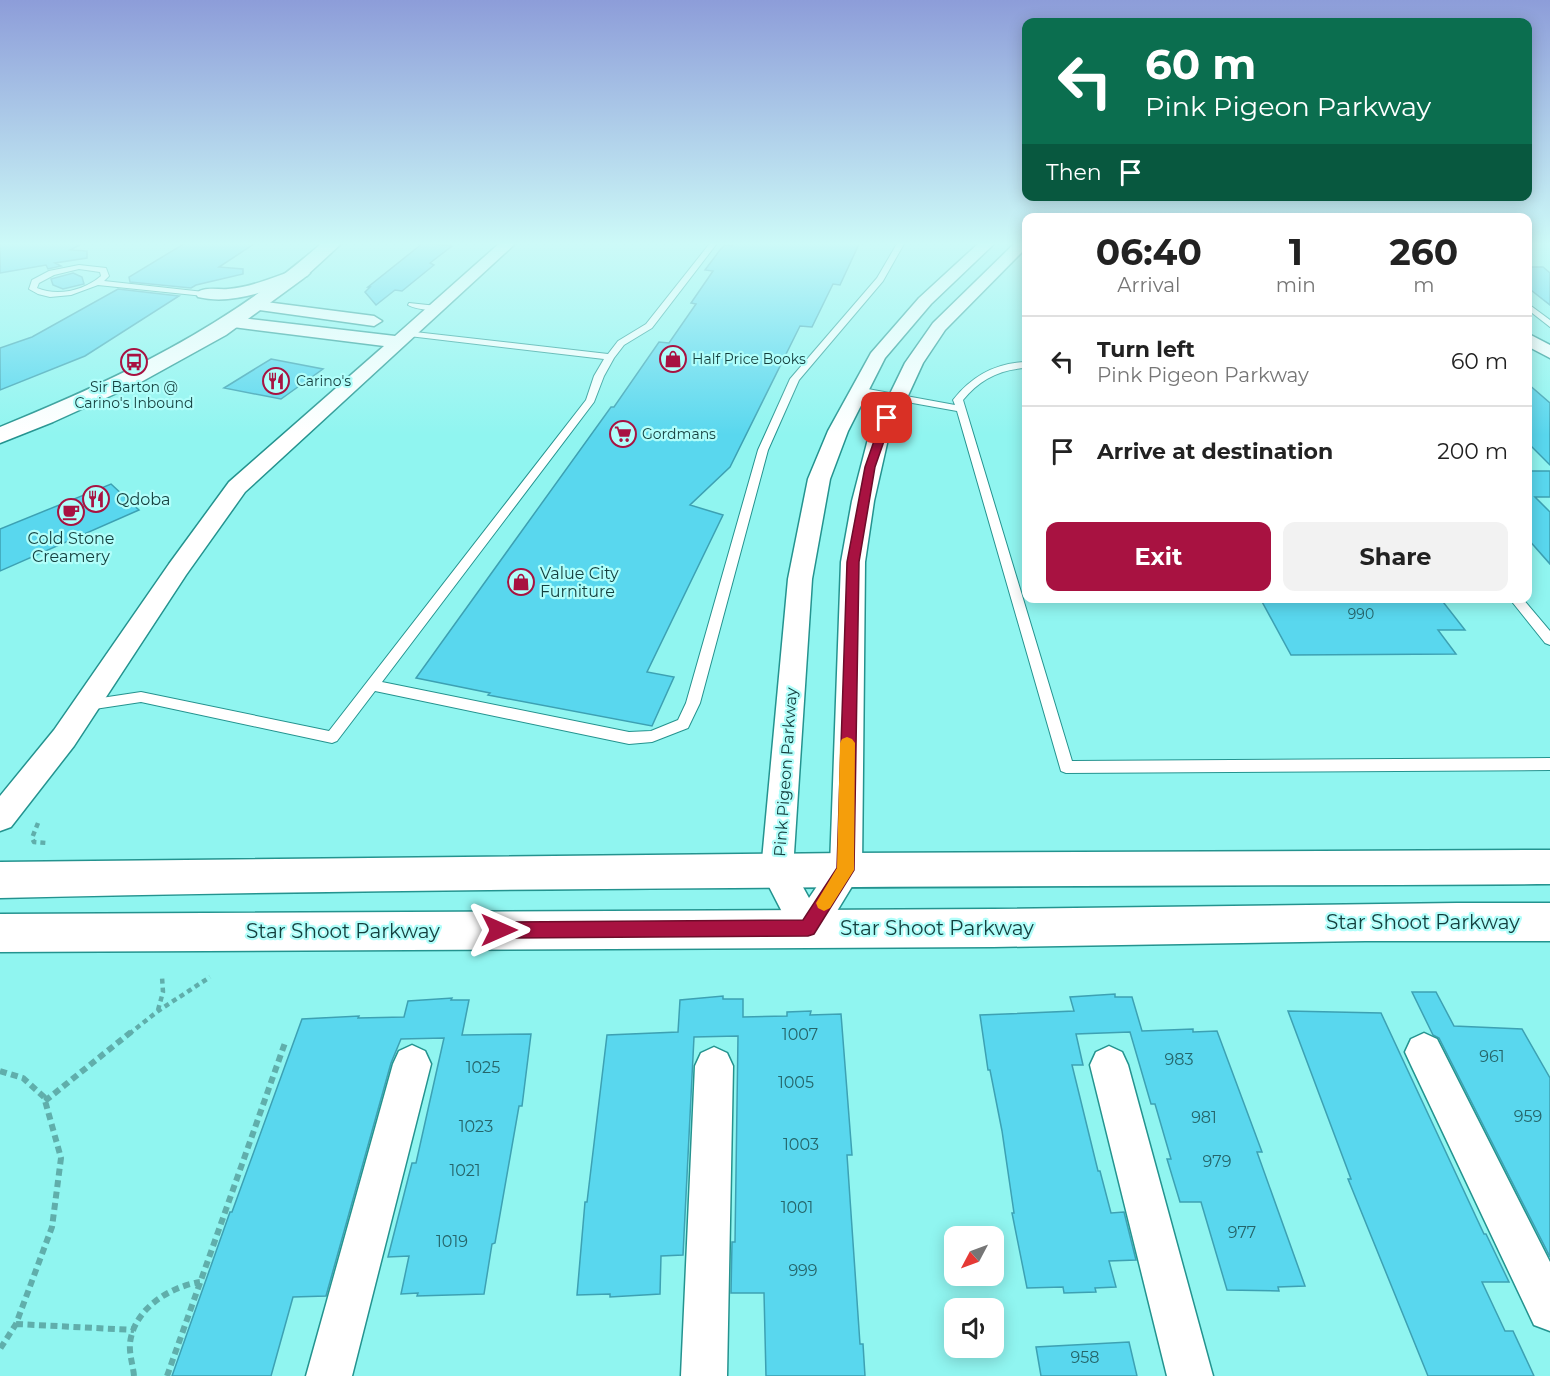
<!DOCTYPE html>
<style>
:root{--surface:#fff;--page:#f2f2f2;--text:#222;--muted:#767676;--line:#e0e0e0;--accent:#a81241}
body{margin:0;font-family:Montserrat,sans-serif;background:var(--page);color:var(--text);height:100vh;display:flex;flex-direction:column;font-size:22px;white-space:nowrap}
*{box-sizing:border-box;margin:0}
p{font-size:20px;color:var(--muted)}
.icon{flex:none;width:33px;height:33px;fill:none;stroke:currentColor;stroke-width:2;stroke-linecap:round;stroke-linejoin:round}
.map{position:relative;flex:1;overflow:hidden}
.details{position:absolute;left:1022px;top:213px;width:510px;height:390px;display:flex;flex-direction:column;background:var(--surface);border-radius:12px;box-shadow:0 3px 15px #0003}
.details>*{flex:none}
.guide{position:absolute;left:1022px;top:18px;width:510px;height:183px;border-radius:12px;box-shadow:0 3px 15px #0003;background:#0b6e4f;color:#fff;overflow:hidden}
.needle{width:39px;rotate:229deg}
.fabs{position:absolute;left:944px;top:1226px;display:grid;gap:12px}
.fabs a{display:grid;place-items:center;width:60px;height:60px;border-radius:12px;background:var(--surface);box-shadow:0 3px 15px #0003;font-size:30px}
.pin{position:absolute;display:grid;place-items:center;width:51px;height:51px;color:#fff;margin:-26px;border-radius:12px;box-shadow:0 3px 9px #0006}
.me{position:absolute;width:66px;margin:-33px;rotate:90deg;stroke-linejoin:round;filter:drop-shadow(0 0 4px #0008)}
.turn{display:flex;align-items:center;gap:21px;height:126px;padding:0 24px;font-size:27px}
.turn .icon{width:78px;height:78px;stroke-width:2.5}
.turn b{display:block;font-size:42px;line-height:51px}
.then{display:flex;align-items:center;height:57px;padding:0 24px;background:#0003;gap:12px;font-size:22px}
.eta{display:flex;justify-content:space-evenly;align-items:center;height:102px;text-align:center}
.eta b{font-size:36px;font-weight:700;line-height:42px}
.cta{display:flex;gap:12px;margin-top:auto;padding:12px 24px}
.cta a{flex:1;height:69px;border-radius:12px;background:var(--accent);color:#fff;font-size:24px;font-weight:700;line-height:69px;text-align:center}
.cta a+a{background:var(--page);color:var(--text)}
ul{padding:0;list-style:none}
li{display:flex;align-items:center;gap:18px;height:90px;padding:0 24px;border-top:2px solid var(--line)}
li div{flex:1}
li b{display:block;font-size:22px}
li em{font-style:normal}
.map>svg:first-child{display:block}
</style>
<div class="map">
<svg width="1550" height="1376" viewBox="0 0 1550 1376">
<rect width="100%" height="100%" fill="#90f5f0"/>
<path fill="#59d7ee" stroke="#3da1b3" stroke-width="1.5" d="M0 242H85L70 250 87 251V258L55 263 61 266 48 269 46 265 0 273Z
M187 242H257L219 267 243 269V274L196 285 191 288 130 282 129 277Z
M735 242H860L840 285 833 284 812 327 800 326 730 467 690 505 723 515 647 672 674 677 652 726 488 695 490 693 416 678 611 407H614L659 342 669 343 696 304 691 303 713 271 705 270 720 250 725 245 732 246Z
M423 243 452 246 430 263 434 265 402 291 395 290 376 305 365 292 370 287H368Z
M1527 267H1543L1550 273V305L1527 287Z
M73 273 82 277 84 284 63 289 53 285 51 279Z
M118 289 179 296 85 356 0 390V348L32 337Z
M271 359 323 369 281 399 224 388Z
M1527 383 1550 403V465L1527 442Z
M1527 471H1550V497H1535L1550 512V564L1527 538Z
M111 484 139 510 0 571V529Z
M1260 598H1440L1465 630H1438L1456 654 1291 655Z
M1412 992H1436L1454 1026 1522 1029 1550 1078V1257L1439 1038 1433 1035Z
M1115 994V997H1132L1142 1031 1193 1029V1032L1217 1031 1262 1152H1257L1305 1286 1278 1287 1279 1291 1227 1290 1201 1202H1180L1167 1159H1171L1155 1104H1151L1130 1032 1076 1034 1083 1065H1072L1098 1171H1100L1111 1213 1124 1212 1136 1260 1109 1261 1116 1287 1095 1288 1096 1292 1064 1293 1063 1287 1027 1288 1012 1213H1014L1002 1131 990 1070H988L980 1015 1074 1011 1070 997Z
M723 996V999H743V1017L787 1016V1012L811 1011 810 1015 841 1014 852 1155H847L860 1344H863L865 1376H766L764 1293H731L732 1242H735L738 1036 694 1037 683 1255 661 1256 660 1294 610 1297V1294L577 1295 585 1202H587L607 1035 678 1032 680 1000Z
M452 998 451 1000H469L462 1035 531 1034 522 1106H519L495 1243 492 1244 484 1294 417 1296 418 1293 401 1294 409 1256 388 1257 412 1163H416L444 1038 401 1039 391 1063 326 1296 293 1297 271 1376H172L230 1212H232L302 1019 359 1016 358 1018 404 1017 408 1001Z
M1288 1011 1381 1013 1484 1234H1486L1509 1282H1482L1505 1331H1513L1534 1376H1428L1348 1179H1351Z
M1129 1342 1137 1376H1041L1036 1347Z"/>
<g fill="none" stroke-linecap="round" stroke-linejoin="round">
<defs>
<path id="service" d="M711 242H718L652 328 624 345 614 358 604 376 594 402 382 682 629 732 651 731 678 720 686 703 758 450 790 379 877 278 898 242H905L883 281 799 380 768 450 700 703 688 728 652 742 629 744 375 691 337 741 332 743 141 702 88 710 83 709 81 705 83 701 88 700 141 692 329 731 586 400 594 376 604 359 409 336 406 335V331L608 354 618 341 646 324Z
M79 265 106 268 109 276 104 281 204 292 208 294 204 296 98 285 71 295 50 297 38 294 29 289 32 280 49 271ZM79 269 100 272 101 276C85 290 58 297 37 288L39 283 54 275Z
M409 303 437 306 441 308C434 312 415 309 408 305Z
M1527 303 1550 320V327L1527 309Z
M1026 362V368C1000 369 979 380 963 400L1072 761 1550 758V770L1066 773 1061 771 957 411 857 393 852 390 857 387 955 405 953 400C972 376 996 363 1026 362Z
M1509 598H1522L1550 631V645L1545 643Z"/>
<path id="minor" d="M501 242H517L245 492 186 575 74 746 11 827 0 831V796L54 730 169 564 229 482 384 346 233 327 225 322 227 318 233 317 395 336Z
M980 242H996L931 304 885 358 848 431 830 479 812 579 793 869 809 898 830 867 841 562 852 501 868 439 905 363 933 323 1016 242H1026V248L945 330 923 363 888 439 874 501 865 562 862 870 820 939 808 944 796 939 761 871 788 579 808 479 828 431 871 353 919 298Z
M302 268 310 273 307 276C274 288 234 306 198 297L196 294C203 286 218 290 228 289 254 287 277 275 302 268Z
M258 301 374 316 382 321 374 326 252 309 250 306 252 303Z
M1527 333 1550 345V358L1527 346Z
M1424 1033 1437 1039 1550 1262V1331L1534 1325 1411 1065 1405 1052 1411 1039Z
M412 1045 425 1051 431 1064 352 1376H306L393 1064 399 1051Z
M1109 1046 1122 1052 1128 1065 1213 1376H1167L1090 1065 1096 1052Z
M714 1047 727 1053 733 1066 727 1376H681L695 1066 701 1053Z"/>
<path id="tertiary" d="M1550 850V884C1033 887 517 886 0 898V862L846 853Z
M1457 903H1550V941H1365L993 947 0 952V914L993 909Z"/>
<path id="secondary" d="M323 242H343L304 278 226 335 141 382 53 422 0 443V427C118 379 227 327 323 242Z"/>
</defs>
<use href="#service" stroke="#24938f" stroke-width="2"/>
<use href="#minor" stroke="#24938f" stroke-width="3"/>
<use href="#tertiary" stroke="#24938f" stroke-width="3"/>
<use href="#secondary" stroke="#24938f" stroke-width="3"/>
<path stroke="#60aeab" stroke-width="4.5" stroke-dasharray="5 4" stroke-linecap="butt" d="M38 823 32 838 34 842 47 843
M158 1010 163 992 162 977
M129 1034 158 1011 210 977"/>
<path stroke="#60aeab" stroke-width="6" stroke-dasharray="7 4.5" stroke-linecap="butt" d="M0 1071 23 1078 44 1097 61 1158 52 1227 16 1324 0 1349
M45 1101 131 1032
M16 1324 134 1330
M134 1376C133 1365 129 1354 130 1343 134 1309 169 1287 200 1282
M167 1376 286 1040"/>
<use href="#service" fill="#fff" fill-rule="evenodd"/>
<use href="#minor" fill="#fff" fill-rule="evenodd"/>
<use href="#tertiary" fill="#fff" fill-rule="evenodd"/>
<use href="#secondary" fill="#fff" fill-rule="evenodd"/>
</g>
<linearGradient id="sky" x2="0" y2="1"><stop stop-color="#8d9dd9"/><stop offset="0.56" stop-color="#cdfaf8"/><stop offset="1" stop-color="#cdfaf8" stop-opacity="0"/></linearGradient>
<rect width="1550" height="435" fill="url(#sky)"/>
<path fill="#a81241" stroke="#6d0c2a" stroke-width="1.5" d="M887 415 892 418 875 467 859 562 854 870 814 934 808 936 499 938 493 936 490 930 493 924 499 922 803 920 837 868 847 562 865 467 882 418Z"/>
<path fill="#f59e0b" d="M847 737 852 739 855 743 854 870 830 908 824 911 818 908 816 903 837 868 840 743 842 739Z"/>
<defs>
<symbol id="shop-ring" viewBox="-11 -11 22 22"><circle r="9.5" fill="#b1fefa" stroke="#a81241" stroke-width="1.5"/><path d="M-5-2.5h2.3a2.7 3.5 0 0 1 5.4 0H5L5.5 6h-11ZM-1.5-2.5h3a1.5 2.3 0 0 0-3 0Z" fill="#a81241"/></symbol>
<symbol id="bus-ring" viewBox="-11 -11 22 22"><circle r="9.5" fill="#b1fefa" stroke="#a81241" stroke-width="1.5"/><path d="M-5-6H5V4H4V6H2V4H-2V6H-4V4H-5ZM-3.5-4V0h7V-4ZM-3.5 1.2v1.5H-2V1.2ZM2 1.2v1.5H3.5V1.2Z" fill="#a81241"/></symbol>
<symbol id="restaurant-ring" viewBox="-11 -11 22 22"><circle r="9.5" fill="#b1fefa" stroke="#a81241" stroke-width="1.5"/><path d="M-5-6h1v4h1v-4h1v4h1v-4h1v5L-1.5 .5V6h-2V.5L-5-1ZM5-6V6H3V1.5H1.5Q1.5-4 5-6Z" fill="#a81241"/></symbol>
<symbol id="supermarket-ring" viewBox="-11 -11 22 22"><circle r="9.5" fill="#b1fefa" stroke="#a81241" stroke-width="1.5"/><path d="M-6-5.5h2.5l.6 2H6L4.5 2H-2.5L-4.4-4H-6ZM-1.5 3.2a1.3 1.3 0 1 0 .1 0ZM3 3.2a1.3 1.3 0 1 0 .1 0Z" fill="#a81241"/></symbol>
<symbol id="cafe-ring" viewBox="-11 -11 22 22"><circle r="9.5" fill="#b1fefa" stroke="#a81241" stroke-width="1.5"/><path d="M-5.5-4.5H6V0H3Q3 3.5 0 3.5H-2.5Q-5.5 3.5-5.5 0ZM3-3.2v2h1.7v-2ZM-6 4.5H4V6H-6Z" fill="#a81241"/></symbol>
</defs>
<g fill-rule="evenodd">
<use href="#shop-ring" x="658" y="344" width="30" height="30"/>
<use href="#bus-ring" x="119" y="347" width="30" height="30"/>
<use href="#restaurant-ring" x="261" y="366" width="30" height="30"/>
<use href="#supermarket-ring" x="608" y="419" width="30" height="30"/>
<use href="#restaurant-ring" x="81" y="484" width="30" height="30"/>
<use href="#cafe-ring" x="56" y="497" width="30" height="30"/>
<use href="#shop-ring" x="506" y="567" width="30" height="30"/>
</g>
<g text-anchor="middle" stroke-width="4.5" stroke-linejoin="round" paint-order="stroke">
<g font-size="14" fill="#143f3e" stroke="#b1fefa" text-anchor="start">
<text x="692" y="364">Half Price Books</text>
<text x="296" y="386">Carino's</text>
<text x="134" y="392" text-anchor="middle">Sir Barton @<tspan x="134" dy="16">Carino's Inbound</tspan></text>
<text x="642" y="439">Gordmans</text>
</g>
<g font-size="14" fill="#25656a">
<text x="1361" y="619">990</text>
</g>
<g font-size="16" fill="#143f3e" stroke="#b1fefa" text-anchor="start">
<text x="116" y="505">Qdoba</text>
<text x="71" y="544" text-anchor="middle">Cold Stone<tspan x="71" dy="18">Creamery</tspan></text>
<text x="540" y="579">Value City<tspan x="540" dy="18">Furniture</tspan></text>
</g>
<g font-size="16" fill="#143f3e" stroke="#b1fefa">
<text transform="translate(785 772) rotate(-86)" y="6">Pink Pigeon Parkway</text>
</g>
<g font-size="16" fill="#25656a">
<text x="800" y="1040">1007</text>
<text x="1492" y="1062">961</text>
<text x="1179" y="1065">983</text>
<text x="483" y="1073">1025</text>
<text x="796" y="1088">1005</text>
<text x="1528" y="1122">959</text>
<text x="1204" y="1123">981</text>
<text x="476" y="1132">1023</text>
<text x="801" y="1150">1003</text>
<text x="1217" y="1167">979</text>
<text x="465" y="1176">1021</text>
<text x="797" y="1213">1001</text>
<text x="1242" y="1238">977</text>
<text x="452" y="1247">1019</text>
<text x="803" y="1276">999</text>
<text x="1085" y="1363">958</text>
</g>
<g font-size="20" fill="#143f3e" stroke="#b1fefa">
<text x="1423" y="929">Star Shoot Parkway</text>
<text x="937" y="935">Star Shoot Parkway</text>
<text x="343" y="938">Star Shoot Parkway</text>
</g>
</g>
</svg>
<div class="fabs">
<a><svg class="needle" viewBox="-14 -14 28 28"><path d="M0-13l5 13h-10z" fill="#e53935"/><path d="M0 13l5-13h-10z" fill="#767676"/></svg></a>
<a><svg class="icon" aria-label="sound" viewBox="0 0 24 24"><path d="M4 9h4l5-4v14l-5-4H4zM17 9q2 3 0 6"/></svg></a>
</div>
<div class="pin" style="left:887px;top:418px;background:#d93025"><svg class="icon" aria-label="arrive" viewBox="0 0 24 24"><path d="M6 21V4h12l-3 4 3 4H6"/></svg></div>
<svg class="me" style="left:499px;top:930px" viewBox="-20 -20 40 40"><path d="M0-17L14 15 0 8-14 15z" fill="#a81241" stroke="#fff" stroke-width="4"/></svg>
<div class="guide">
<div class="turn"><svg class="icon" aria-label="left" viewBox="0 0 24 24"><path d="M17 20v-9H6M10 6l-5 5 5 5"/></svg><div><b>60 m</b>Pink Pigeon Parkway</div></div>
<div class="then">Then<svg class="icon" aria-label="arrive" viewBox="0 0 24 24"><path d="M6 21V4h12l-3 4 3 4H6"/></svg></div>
</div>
<section class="details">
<div class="eta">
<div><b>06:40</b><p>Arrival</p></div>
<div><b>1</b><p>min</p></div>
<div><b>260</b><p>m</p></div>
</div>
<ul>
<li><svg class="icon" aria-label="left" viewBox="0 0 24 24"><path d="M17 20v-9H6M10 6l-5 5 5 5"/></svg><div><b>Turn left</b><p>Pink Pigeon Parkway</p></div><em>60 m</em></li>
<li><svg class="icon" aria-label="arrive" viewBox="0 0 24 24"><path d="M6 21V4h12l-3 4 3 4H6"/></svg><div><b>Arrive at destination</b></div><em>200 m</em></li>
</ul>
<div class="cta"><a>Exit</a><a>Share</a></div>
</section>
</div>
